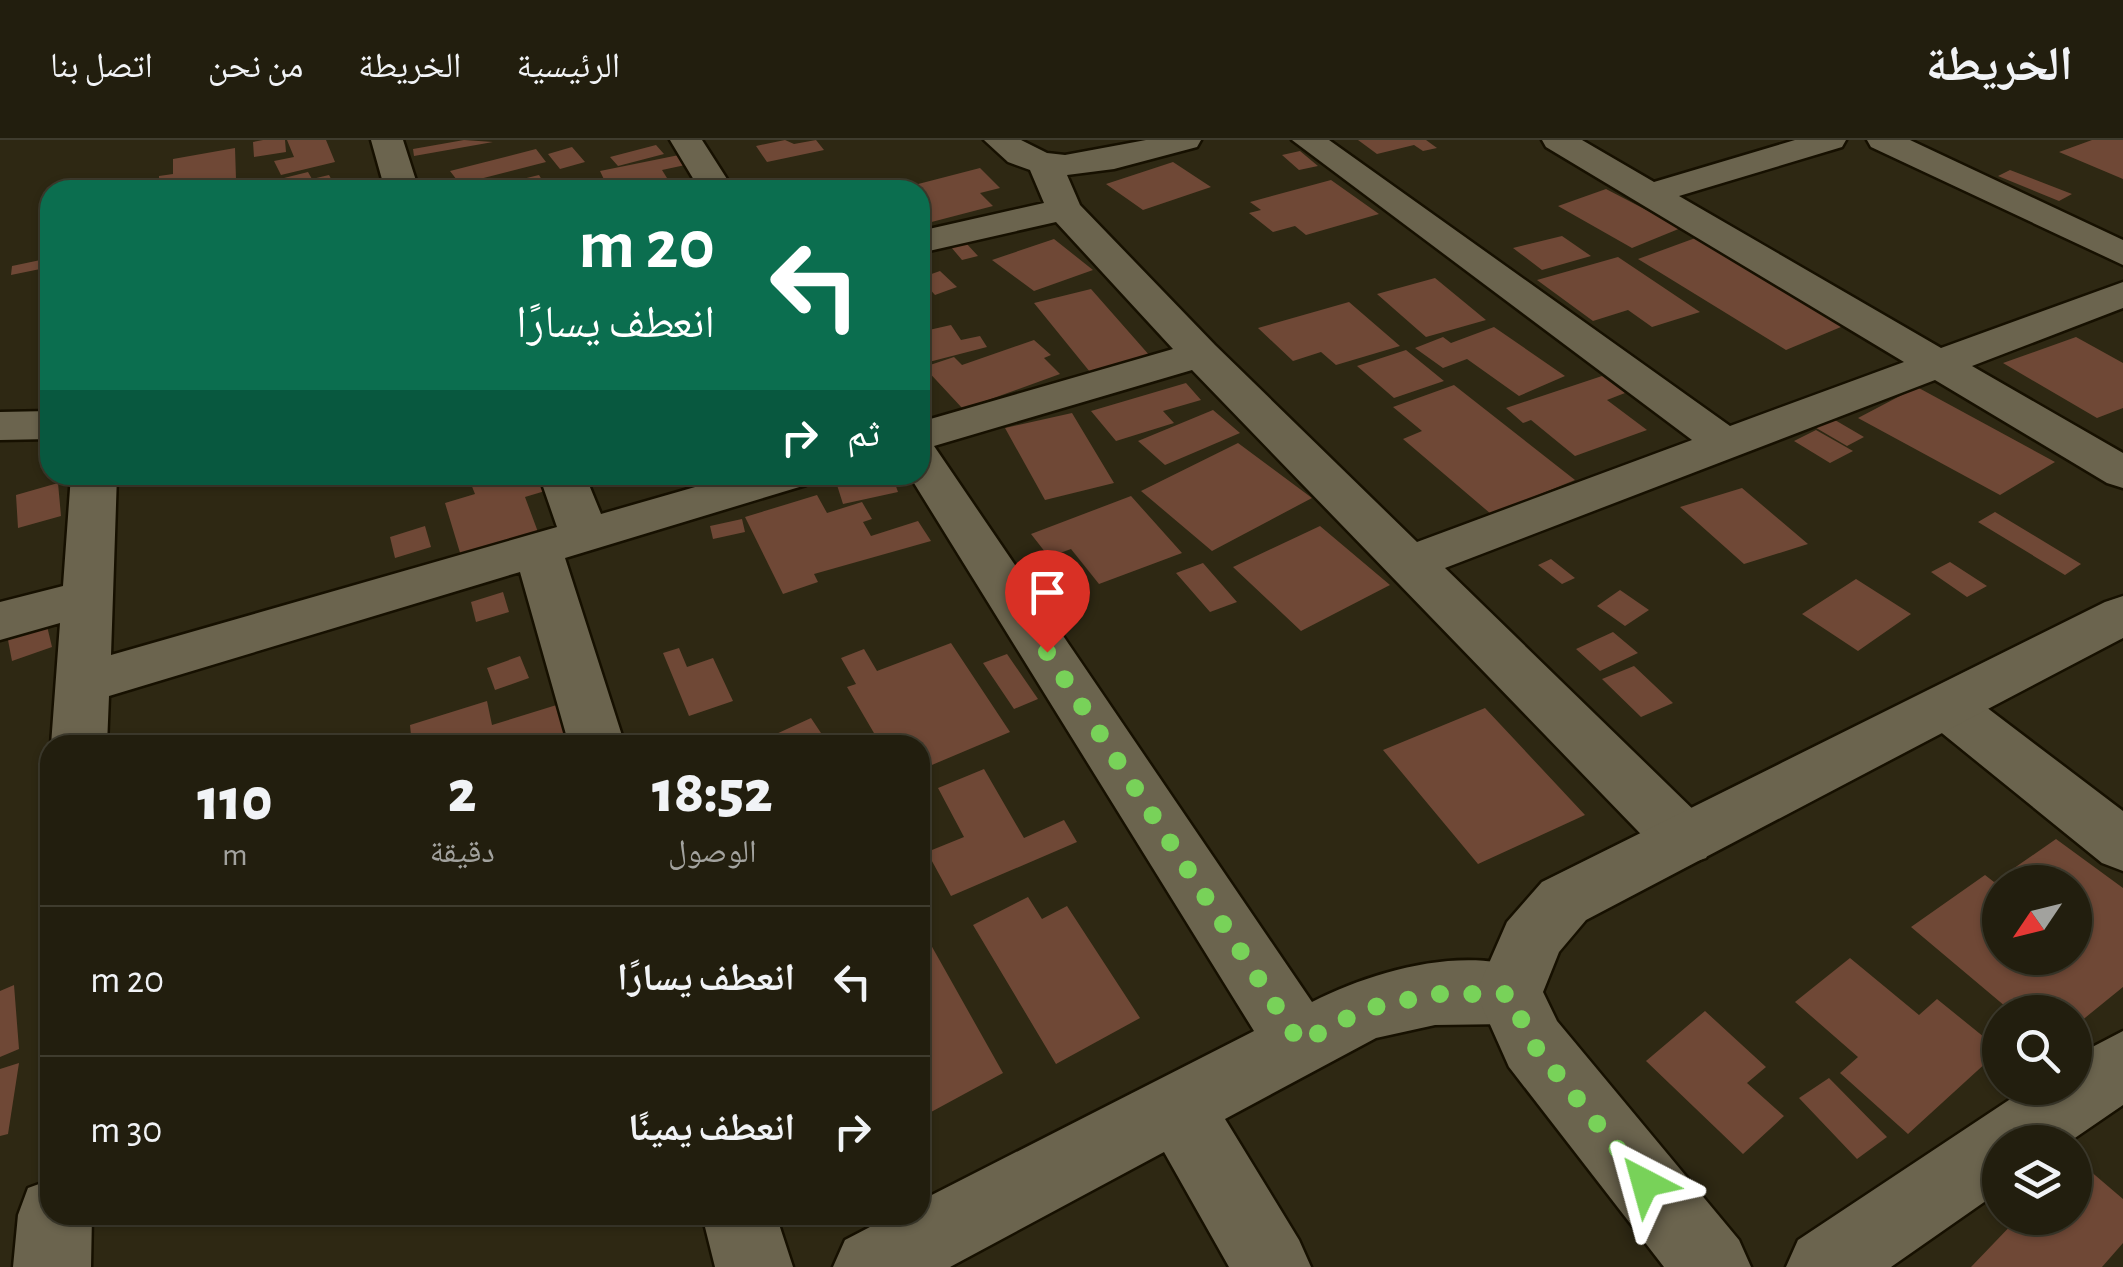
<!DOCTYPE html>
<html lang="ar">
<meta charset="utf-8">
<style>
:root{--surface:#221e0e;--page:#2a2717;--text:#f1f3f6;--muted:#a2a29e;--line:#3f3c2e}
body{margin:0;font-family:"Alegreya Sans","Noto Naskh Arabic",sans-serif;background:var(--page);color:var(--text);direction:rtl;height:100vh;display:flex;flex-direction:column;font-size:38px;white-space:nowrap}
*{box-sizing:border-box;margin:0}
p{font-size:32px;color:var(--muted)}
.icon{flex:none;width:55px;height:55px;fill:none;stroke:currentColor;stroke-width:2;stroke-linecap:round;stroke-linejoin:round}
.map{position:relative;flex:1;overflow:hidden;direction:ltr}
.drawer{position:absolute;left:40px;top:595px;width:890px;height:490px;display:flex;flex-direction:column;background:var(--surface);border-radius:30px;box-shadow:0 2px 8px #0004,0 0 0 2px var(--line);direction:rtl}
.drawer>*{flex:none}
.hud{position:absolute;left:40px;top:40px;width:890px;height:305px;border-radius:30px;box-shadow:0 2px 8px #0004,0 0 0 2px var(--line);direction:rtl;background:#0b6e4f;color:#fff;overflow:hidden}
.needle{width:65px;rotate:235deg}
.controls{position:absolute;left:1982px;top:725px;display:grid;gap:20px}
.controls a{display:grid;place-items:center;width:110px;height:110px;border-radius:50%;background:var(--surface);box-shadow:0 2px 8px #0004,0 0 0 2px var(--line);font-size:50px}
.pin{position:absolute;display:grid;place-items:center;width:85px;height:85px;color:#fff;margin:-102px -42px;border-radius:50% 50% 50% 0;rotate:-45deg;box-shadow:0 0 10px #0007}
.pin .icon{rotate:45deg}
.me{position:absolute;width:110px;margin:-55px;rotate:321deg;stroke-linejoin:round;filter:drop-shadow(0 0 8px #0008)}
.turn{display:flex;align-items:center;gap:35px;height:210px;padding:0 50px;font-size:45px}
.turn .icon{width:130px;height:130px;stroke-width:2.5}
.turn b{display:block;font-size:70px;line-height:85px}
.then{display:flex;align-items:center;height:95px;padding:0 50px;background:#0003;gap:20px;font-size:38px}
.eta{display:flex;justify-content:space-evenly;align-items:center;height:170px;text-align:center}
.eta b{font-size:60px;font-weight:800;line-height:70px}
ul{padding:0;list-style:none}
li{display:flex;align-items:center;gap:30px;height:150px;padding:0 50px;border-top:2px solid var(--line)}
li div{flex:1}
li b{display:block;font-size:38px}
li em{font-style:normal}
header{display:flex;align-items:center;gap:60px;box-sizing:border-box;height:140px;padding:0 50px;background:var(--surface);border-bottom:2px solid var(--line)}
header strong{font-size:48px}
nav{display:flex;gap:55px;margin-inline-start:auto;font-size:35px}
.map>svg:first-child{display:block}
</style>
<header>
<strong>الخريطة</strong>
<nav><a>الرئيسية</a><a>الخريطة</a><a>من نحن</a><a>اتصل بنا</a></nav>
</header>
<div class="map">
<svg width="2123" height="1127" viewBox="0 0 2123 1127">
<rect width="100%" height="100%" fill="#2e2813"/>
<path fill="#6f4836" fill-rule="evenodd" d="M263 0H285L286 12 254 17 253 2Z
M287 0H326L335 22 281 35 274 21 294 17Z
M464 0 493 2 414 16 413 9Z
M785 0 794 4 816 0 824 10 767 22 756 6Z
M1358 0H1426L1437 8 1423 11 1414 5 1377 14Z
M2092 0H2123V39L2059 12Z
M656 5 664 14 618 26 610 17Z
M572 7 585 22 560 29 548 14Z
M235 8 236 39 159 50V36L173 34V19Z
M536 9 546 22 460 44 450 31Z
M1300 11 1318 26 1299 30 1282 15Z
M684 14 690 24 662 30 672 46 655 50H609L600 31Z
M1173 22 1211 47 1143 70 1106 44Z
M980 28 1000 48 980 53 993 66 920 85V50H895Z
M2010 30 2072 54 2059 61 1998 36Z
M308 32 312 39 329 35 337 50H272L268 42Z
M539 35 548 50H483L482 49Z
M1331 40 1379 74 1306 95 1295 86 1273 92 1249 73 1261 70 1250 62Z
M1606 49 1681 88 1632 108 1558 66Z
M1709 93 1766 125 1751 131 1803 160 1860 179 1786 210 1638 119Z
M1562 96 1591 116 1542 130 1513 108Z
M1054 99 1093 130 1034 151 992 120Z
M966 103 978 116 962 120 951 107Z
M1618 117 1700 172 1652 187 1628 170 1593 181 1537 140Z
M50 118V127L11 135 12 126Z
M940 131 957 147 935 155 920 138Z
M1435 138 1486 180 1426 197 1377 154Z
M1091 149 1150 216 1090 232 1034 163Z
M1349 162 1400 206 1336 225 1321 212 1293 221 1258 188Z
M951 185 961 200 980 196 987 207 921 224 920 192Z
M1494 187 1565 236 1519 256 1467 219 1443 228 1415 208 1443 197 1451 203Z
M2076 197 2123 223V268L2097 278 2003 223Z
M1034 200 1051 215 1044 218 1060 234 963 269 924 227 954 217 962 225Z
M1406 210 1444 241 1394 258 1357 226Z
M1602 236 1625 253 1607 260 1647 290 1575 316 1531 280 1523 283 1506 268Z
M1186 243 1201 260 1163 271 1174 283 1116 301 1091 271Z
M1454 245 1575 340 1491 374 1403 299 1422 291 1393 267Z
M1917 247 2055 322 2000 355 1858 278Z
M1213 270 1240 293 1165 325 1138 301Z
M1072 273 1114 343 1045 360 1005 288Z
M1823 273 1864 297 1847 306 1806 282Z
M1816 290 1853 311 1830 323 1794 301Z
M1238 303 1312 358 1212 411 1141 351Z
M483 335H539L545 351 525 357 538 392 461 416 445 363 475 354 469 339Z
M886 335H892L898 352 843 364 837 345Z
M58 343 61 376 18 388 16 355Z
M1742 348 1808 404 1744 424 1680 367Z
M817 355 827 373 862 362 872 379 863 382 871 396 918 381 931 401 814 434 818 442 783 454 745 377Z
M1131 356 1182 413 1099 444 1071 409 1049 417 1031 394Z
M1995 372 2081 424 2065 435 1978 382Z
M742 379 745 392 713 399 710 386Z
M425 386 431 407 395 418 390 397Z
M1320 386 1390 445 1301 491 1233 427Z
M1551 419 1575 438 1562 444 1538 425Z
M1950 422 1987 446 1967 457 1931 432Z
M1203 423 1237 462 1210 472 1176 433Z
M1856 439 1911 474 1858 511 1802 474Z
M1620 450 1649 470 1625 486 1597 466Z
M503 452 509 472 476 482 471 462Z
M47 486 52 507 12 521 8 500Z
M1613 492 1638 513 1600 531 1576 509Z
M951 503 1010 592 920 630V605H881L847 547 856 544 841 518 864 509 877 531Z
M679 508 687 527 713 518 733 561 689 576 663 513Z
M1007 514 1038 559 1014 569 983 523Z
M520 516 529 538 495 550 487 528Z
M1634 526 1673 563 1641 577 1602 539Z
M576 559 588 605H412L410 585 487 561 492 585Z
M1485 568 1585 675 1478 724 1383 610Z
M811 578 829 605H752Z
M984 629 1024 698 1064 680 1077 702 951 756 927 712 964 697 938 648Z
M2056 699 2123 748V847L2075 886V872H2012L1911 787 1985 735 1994 742ZM2000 742H2075V818H2000Z
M1028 757 1042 779 1067 766 1140 878 1056 924 973 785Z
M931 805 1003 933 920 978V811Z
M1850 818 1919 875 1937 859 2000 910 1908 994 1840 933 1858 917 1795 862Z
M14 845 19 909 0 917V851Z
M1705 871 1766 927 1747 943 1784 976 1743 1014 1646 921Z
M19 923 8 994 0 996V929Z
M1829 938 1887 997 1857 1019 1799 958Z
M2075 1018 2123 1059V1103L2102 1127H1971L2018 1078H2075Z"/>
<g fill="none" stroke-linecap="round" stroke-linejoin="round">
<defs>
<path id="minor" d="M371 0H403L419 50H385Z
M670 0H702L734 50H700Z
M984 0H1021L1047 13 1065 15 1146 0H1201L1197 7 1114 29 1067 35 1080 65 1215 205 1417 402 1692 300 1292 0H1329L1730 286 1904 222 1546 7 1542 0H1582L1654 42 1795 0H1846L1842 7 1679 56 1941 208 2123 142V168L1972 226 2123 313V348L2107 343 1935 240 1445 428 1706 682 1715 700 1706 718 1685 725 1664 718 1192 230 934 306 1312 862C1375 830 1464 805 1532 831L1542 853 1532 875 1509 884 1435 885 1376 898 1225 979 1299 1100 1311 1127H1229L1164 1012 950 1127H833L845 1100 893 1075H920V1061L1254 891 909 335H920V282L1173 209 1056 82 920 113V91L1044 63 1030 30 1008 22Z
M1867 0H1910L2123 100V125L1871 7Z
M50 271V299L0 300V272Z
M71 335H117L111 515 557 387 539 335H585L601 374 737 335H813L806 345 565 418 625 605H569L520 432 109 556 107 605H51L60 483 0 500V462L63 446Z
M1946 545 1965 551 2123 671V731L2102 723 1927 581 1918 566 1927 551Z
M2123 891V965L2069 1002H2000V1051L1891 1127H1786L1798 1100 2027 948H2075V916Z
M50 1040V1075H92L91 1127H13L18 1075 28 1048Z
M702 1075H776L793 1127H715Z"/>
<path id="tertiary" d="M2123 456V498L1586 780 1559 812 1543 852 1557 881 1739 1100 1751 1127H1664L1509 927 1476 853 1507 782 1542 742 2105 462Z"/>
</defs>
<use href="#minor" stroke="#161000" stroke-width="5"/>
<use href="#tertiary" stroke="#161000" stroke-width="5"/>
<use href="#minor" fill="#6b644e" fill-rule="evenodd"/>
<use href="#tertiary" fill="#6b644e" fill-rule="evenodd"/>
</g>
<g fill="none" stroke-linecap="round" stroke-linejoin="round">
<path stroke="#78d259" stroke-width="18" stroke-dasharray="0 32.4" d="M1047 512 1300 903 1365 869 1435 854H1509L1533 904 1645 1043"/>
</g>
</svg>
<div class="controls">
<a><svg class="needle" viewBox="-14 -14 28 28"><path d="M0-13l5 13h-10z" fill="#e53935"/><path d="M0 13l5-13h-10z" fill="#a2a29e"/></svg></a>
<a><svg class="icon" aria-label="search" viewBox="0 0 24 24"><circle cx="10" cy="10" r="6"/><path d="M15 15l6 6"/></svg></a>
<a><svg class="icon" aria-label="layers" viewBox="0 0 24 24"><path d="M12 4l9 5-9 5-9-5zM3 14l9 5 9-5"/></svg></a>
</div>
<div class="pin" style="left:1047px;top:512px;background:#d93025"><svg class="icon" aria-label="arrive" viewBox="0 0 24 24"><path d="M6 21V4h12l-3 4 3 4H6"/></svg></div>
<svg class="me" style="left:1645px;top:1043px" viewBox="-20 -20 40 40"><path d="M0-17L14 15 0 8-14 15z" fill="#78d259" stroke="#fff" stroke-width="4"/></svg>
<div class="hud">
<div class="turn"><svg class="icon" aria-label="left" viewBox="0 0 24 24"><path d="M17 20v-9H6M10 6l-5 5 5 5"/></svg><div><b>20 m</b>انعطف يسارًا</div></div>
<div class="then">ثم<svg class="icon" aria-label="right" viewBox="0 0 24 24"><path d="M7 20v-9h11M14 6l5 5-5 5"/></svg></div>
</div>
<section class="drawer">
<div class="eta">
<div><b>18:52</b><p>الوصول</p></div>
<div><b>2</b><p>دقيقة</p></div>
<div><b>110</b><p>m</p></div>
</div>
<ul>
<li><svg class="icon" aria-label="left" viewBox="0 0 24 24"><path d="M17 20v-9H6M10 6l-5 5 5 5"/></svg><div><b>انعطف يسارًا</b></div><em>20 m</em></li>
<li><svg class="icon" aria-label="right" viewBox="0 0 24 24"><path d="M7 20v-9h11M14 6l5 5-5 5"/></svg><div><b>انعطف يمينًا</b></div><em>30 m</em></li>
</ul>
</section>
</div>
